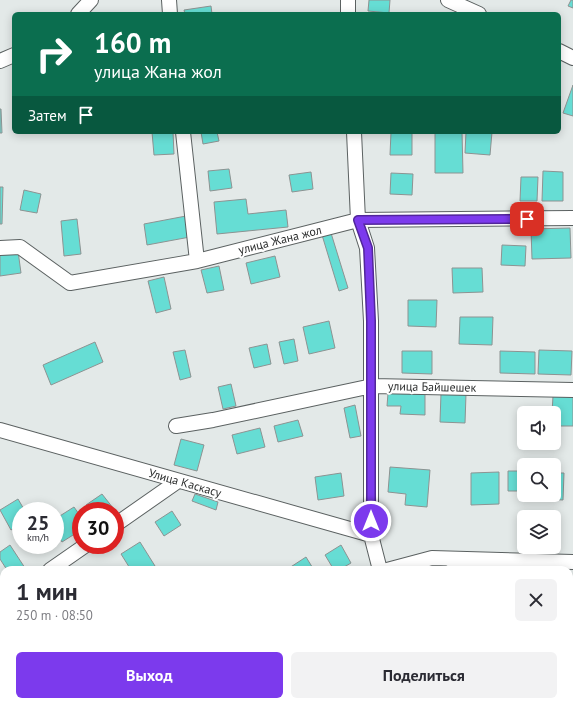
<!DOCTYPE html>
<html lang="ru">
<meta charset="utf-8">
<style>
:root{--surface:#fff;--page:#f2f2f3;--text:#2b2b33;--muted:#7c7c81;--accent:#7c3aed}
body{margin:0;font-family:"PT Sans",sans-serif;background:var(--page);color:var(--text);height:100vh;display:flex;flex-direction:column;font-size:15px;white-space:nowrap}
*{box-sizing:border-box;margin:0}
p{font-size:13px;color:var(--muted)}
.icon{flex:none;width:22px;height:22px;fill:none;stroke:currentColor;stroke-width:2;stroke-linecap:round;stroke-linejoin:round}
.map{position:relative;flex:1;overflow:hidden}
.sheet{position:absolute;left:0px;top:566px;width:573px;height:140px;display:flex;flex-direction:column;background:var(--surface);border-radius:12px 12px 0 0;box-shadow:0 2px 10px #0003}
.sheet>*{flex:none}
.hud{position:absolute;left:12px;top:12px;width:549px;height:122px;border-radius:6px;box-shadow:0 2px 10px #0003;background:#0b6e4f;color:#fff;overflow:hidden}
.fabs{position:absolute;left:517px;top:406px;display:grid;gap:8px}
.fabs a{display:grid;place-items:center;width:44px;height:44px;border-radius:6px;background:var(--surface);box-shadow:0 2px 10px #0003;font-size:20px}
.speed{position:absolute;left:12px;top:502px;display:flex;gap:8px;font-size:20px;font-weight:700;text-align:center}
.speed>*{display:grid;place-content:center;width:52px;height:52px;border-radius:50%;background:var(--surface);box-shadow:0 2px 10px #0003;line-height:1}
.speed small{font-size:10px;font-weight:400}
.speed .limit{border:6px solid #d22;background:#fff;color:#111}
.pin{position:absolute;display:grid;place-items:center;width:34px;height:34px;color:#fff;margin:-17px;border-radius:8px;box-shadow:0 2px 6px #0006}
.me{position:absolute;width:44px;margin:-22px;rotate:0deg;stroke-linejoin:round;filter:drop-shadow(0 0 3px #0008)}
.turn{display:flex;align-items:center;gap:14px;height:84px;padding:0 16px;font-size:18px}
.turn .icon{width:52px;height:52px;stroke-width:2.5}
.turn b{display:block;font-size:28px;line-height:34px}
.then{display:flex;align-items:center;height:38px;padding:0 16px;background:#0003;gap:8px;font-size:15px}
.round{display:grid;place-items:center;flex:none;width:42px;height:42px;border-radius:6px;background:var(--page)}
.overview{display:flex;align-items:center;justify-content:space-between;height:68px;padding:0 16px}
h1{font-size:24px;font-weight:700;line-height:30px}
.primary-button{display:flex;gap:8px;margin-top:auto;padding:8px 16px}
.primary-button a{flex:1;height:46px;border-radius:6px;background:var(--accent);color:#fff;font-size:16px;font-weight:700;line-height:46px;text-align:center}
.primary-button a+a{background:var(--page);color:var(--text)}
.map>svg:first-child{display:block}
</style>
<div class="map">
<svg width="573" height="706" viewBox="0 0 573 706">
<rect width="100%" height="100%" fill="#e3e9e8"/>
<path fill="#66ddd4" stroke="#8d9392" d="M369 0H390L389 13 368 11Z
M571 0H573V8L568 6Z
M211 6 212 14H185L184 10Z
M573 85V116L563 113Z
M0 109H1L2 133H0Z
M152 132H173L174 154 154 155Z
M201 132H217L219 141 203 144Z
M391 132H412V155H390Z
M435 132H462L463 173H435Z
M466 132H492L490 155 465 153Z
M229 169 232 188 210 191 208 171Z
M543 171 563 172V201H542Z
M311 172 313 189 292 192 289 175Z
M391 173 413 174 412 195 390 194Z
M521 177H538L537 201H520Z
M0 187H3L2 224H0Z
M24 190 41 194 37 213 20 210Z
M246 199 248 214 286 210 288 227 217 234 214 202Z
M186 216 190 237 147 245 144 224Z
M77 219 81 254 64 256 61 221Z
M570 228 571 258 532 259 531 229Z
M331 233 348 288 339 291 322 235Z
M502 245 526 246 525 266 501 265Z
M18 251 21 273 0 276V253Z
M275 256 280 277 251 284 246 263Z
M219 266 224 290 207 293 201 270Z
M452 268H482L483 292 453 293Z
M164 277 171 309 156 313 148 281Z
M408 300H437L436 327 408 326Z
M460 317H493L492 345 459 344Z
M329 321 335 348 309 354 303 327Z
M294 339 298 361 284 364 279 342Z
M95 342 103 362 51 385 43 365Z
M267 344 271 364 254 368 249 348Z
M185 350 191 377 180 380 173 352Z
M539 350 572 351 571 375 538 374Z
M402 351H432V374L402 373Z
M500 351 535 352V374L500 373Z
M231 384 236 406 223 409 218 387Z
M388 393 425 394V415L400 414 401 406H387Z
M441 393 466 394 465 423 440 422Z
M553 396 573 397V426H554V413H552Z
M355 405 361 436 350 438 344 408Z
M298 420 303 436 278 442 274 426Z
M260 428 265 447 237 454 232 435Z
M181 439 204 445 197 471 174 465Z
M390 467 430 470 427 507 405 505 406 494 388 492Z
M508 471H524V491H508Z
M499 472V504L471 505V473Z
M341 473 344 496 318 500 315 477Z
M554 473H564L563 500 543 499V495H554Z
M102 494 113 508 109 511H90L86 505Z
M195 494 218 502 216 510 192 501Z
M18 499 25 511H21V524L11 530 0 510Z
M74 507 81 517V530L62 542 55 532V519Z
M172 511 181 525 164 536 155 522Z
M140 542 155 566 149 570H131L121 554Z
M10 545 25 568 22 570H7L0 559V552Z
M341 545 351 563 339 570H334L325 555Z
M306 557 314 570H286Z
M92 702H108L110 706H87Z
M196 702H198L201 706H190Z
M206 702H231L226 706H209Z
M380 702H408L409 706H381Z
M524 702H552L534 706H525Z"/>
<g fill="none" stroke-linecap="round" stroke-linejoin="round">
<defs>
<path id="minor" d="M169 0 170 14
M348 0V14
M448 0 479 14
M78 14 91 0
M559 51 573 58
M0 61 14 55
M183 132 197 261
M354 132 358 220 367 248 371 321V535L380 570
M0 248 20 247 70 283 197 261 358 220 573 218
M176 426 213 420 372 386 573 390
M0 430 371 535
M115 525 178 481
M449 559 468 570
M50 570 86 545
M387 570 432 558 573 562
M0 604 4 602
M569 668 573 686
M429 702 431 706
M172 706 178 702"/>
</defs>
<use href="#minor" stroke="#5b6161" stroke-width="16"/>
<use href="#minor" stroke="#fff" stroke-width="14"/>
</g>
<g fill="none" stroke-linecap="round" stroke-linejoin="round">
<defs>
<path id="route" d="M371 521V321L368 248 358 220 527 219"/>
</defs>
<use href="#route" stroke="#51269a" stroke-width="10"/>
<use href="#route" stroke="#7c3aed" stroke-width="7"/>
</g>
<g text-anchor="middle" stroke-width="4" stroke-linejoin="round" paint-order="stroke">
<g font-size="12" fill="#2b2d2d" stroke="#fff">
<text transform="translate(280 240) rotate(-14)" y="4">улица Жана жол</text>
<text transform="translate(432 387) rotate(1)" y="4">улица Байшешек</text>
<text transform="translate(185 483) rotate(16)" y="4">Улица Каскасу</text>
</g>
</g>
</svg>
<div class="fabs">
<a><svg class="icon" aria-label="sound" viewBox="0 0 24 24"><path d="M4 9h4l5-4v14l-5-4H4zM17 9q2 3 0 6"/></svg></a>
<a><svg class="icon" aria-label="search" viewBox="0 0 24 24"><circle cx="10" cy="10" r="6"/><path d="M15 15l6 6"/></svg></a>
<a><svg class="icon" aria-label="layers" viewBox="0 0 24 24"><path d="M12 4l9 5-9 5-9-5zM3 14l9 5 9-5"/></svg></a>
</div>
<div class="speed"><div>25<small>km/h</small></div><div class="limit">30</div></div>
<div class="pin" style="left:527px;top:219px;background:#d93025"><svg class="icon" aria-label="arrive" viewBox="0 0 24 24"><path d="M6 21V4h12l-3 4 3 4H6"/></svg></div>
<svg class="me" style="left:371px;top:521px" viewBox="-20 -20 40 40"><circle r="17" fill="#7c3aed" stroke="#fff" stroke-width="3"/><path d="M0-11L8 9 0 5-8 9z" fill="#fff"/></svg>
<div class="hud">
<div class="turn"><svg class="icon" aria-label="right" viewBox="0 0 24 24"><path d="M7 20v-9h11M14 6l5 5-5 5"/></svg><div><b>160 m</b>улица Жана жол</div></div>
<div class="then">Затем<svg class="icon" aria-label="arrive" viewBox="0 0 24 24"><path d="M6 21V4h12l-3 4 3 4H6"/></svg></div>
</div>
<section class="sheet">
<div class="overview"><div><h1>1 мин</h1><p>250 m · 08:50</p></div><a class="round"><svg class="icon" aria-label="close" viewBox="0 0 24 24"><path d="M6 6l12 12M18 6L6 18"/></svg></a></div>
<div class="primary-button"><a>Выход</a><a>Поделиться</a></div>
</section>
</div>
